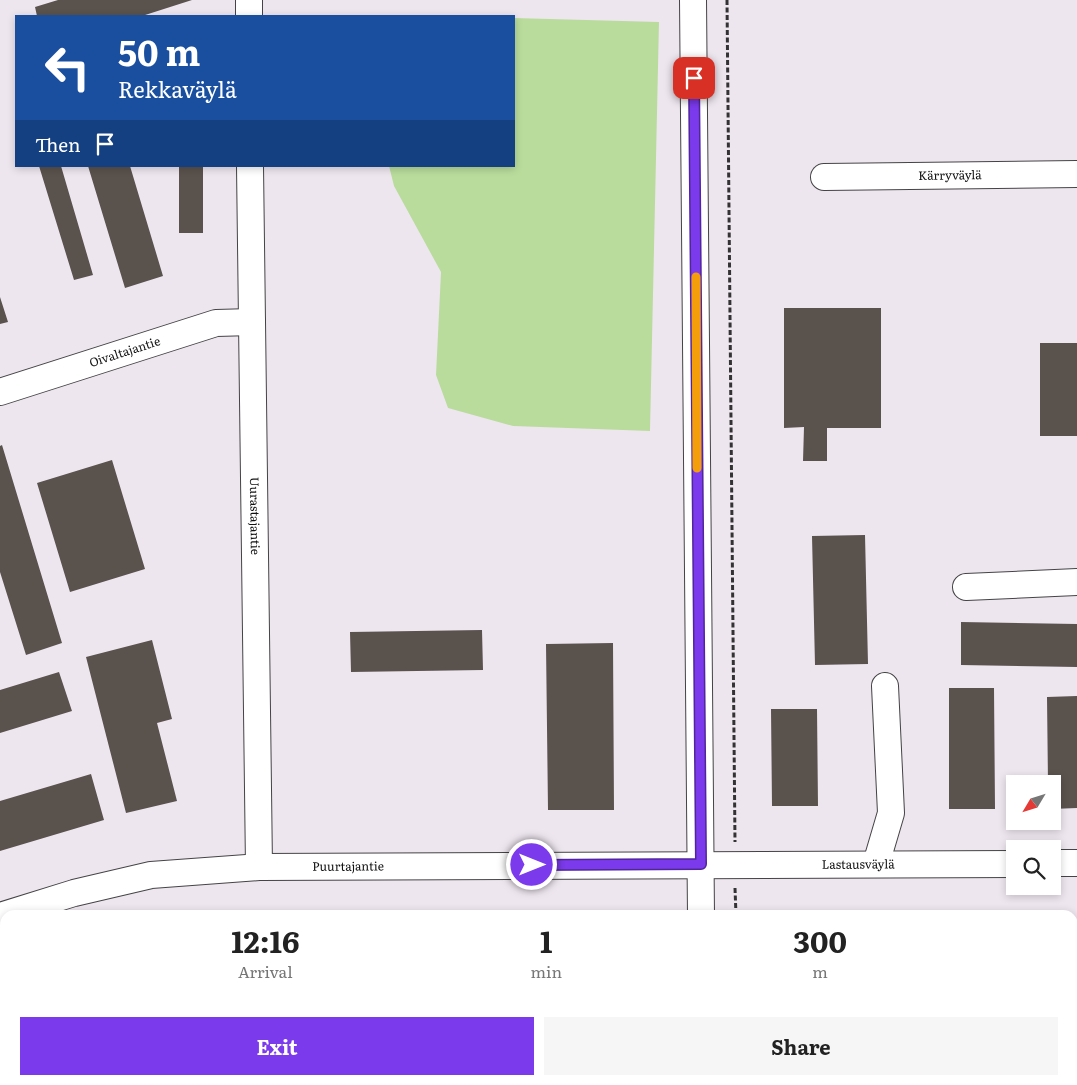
<!DOCTYPE html>
<meta charset="utf-8">
<style>
:root{--surface:#fff;--page:#f6f6f6;--text:#222;--muted:#767676;--accent:#7c3aed}
body{margin:0;font-family:Literata,serif;background:var(--page);color:var(--text);height:100vh;display:flex;flex-direction:column;font-size:19px;white-space:nowrap}
*{box-sizing:border-box;margin:0}
p{font-size:16px;color:var(--muted)}
.icon{flex:none;width:28px;height:28px;fill:none;stroke:currentColor;stroke-width:2;stroke-linecap:round;stroke-linejoin:round}
.map{position:relative;flex:1;overflow:hidden}
.details{position:absolute;left:0px;top:910px;width:1078px;height:175px;display:flex;flex-direction:column;background:var(--surface);border-radius:15px 15px 0 0;box-shadow:0 2px 8px #0003}
.details>*{flex:none}
.top-card{position:absolute;left:15px;top:15px;width:500px;height:152px;border-radius:0px;box-shadow:0 2px 8px #0003;background:#1a4fa0;color:#fff;overflow:hidden}
.needle{width:32px;rotate:232deg}
.controls{position:absolute;left:1006px;top:775px;display:grid;gap:10px}
.controls a{display:grid;place-items:center;width:55px;height:55px;border-radius:0px;background:var(--surface);box-shadow:0 2px 8px #0003;font-size:25px}
.pin{position:absolute;display:grid;place-items:center;width:42px;height:42px;color:#fff;margin:-21px;border-radius:10px;box-shadow:0 2px 8px #0006}
.me{position:absolute;width:55px;margin:-28px;rotate:90deg;stroke-linejoin:round;filter:drop-shadow(0 0 4px #0008)}
.turn{display:flex;align-items:center;gap:18px;height:105px;padding:0 20px;font-size:22px}
.turn .icon{width:65px;height:65px;stroke-width:2.5}
.turn b{display:block;font-size:35px;line-height:42px}
.then{display:flex;align-items:center;height:48px;padding:0 20px;background:#0003;gap:10px;font-size:19px}
.eta{display:flex;justify-content:space-evenly;align-items:center;height:85px;text-align:center}
.eta b{font-size:30px;font-weight:700;line-height:35px}
.cta{display:flex;gap:10px;margin-top:auto;padding:10px 20px}
.cta a{flex:1;height:58px;border-radius:0px;background:var(--accent);color:#fff;font-size:20px;font-weight:700;line-height:58px;text-align:center}
.cta a+a{background:var(--page);color:var(--text)}
.map>svg:first-child{display:block}
</style>
<div class="map">
<svg width="1077" height="1085" viewBox="0 0 1077 1085">
<rect width="100%" height="100%" fill="#fffdf5"/>
<path fill="#eee6ef" fill-rule="evenodd" d="M0 0H1077V1085H634V1080H1072V915H5V1080H578L575 1085H0ZM16 16H514V166H16ZM1015 784H1052V821H1015ZM1015 849H1052V886H1015Z"/>
<path fill="#b9dc9c" d="M514 18 659 22 650 431 513 426 448 408 436 375 441 272 394 186 389 166H514Z
M578 1080H634V1085H575Z"/>
<path fill="#5a524d" d="M58 0H192L142 16H37L35 7Z
M39 166H61L93 275 74 280Z
M88 166H130L163 276 125 288Z
M179 166H203V233H179Z
M0 297 8 322 0 324Z
M784 308H881V428H827V461H803L804 427 784 428Z
M1040 343H1077V436H1040Z
M2 445 62 643 26 655 0 572V446Z
M112 460 145 569 70 592 37 483Z
M865 535 868 664 815 665 812 536Z
M961 622 1077 624V667L961 665Z
M482 630 483 670 351 672 350 632Z
M152 640 172 719 157 723 177 801 126 813 86 657Z
M613 643 614 810H548L546 644Z
M59 672 72 711 0 733V690Z
M949 688H994L995 809H949Z
M1077 696V808L1052 809V784H1048L1047 697Z
M771 709H817L818 806H772Z
M91 774 104 820 0 851V801Z
M1072 927H1077V1084L1009 1085V1080H1072Z
M91 1080H473V1085H92Z"/>
<g fill="none" stroke-linecap="round" stroke-linejoin="round">
<defs>
<g id="minor">
<path d="M693 0 701 915"/>
<path d="M249 16V0"/>
<path id="s1" d="M250 166 259 867"/>
<path id="s2" d="M824 177 1077 174"/>
<path id="s3" d="M0 392 216 323 252 322"/>
<path d="M966 587 1077 582"/>
<path d="M1052 863H1077"/>
<path d="M876 864 891 813 885 686"/>
<path id="s4" d="M0 916 74 893 151 875 259 867 1015 864"/>
<path d="M702 1080V1085"/>
</g>
</defs>
<use href="#minor" stroke="#444" stroke-width="28"/>
<path stroke="#333" stroke-width="3" stroke-dasharray="5 2.5" stroke-linecap="butt" d="M727 0 735 842
M735 888 736 915
M740 1080V1085"/>
<use href="#minor" stroke="#fff" stroke-width="26"/>
</g>
<g fill="none" stroke-linecap="round" stroke-linejoin="round">
<defs>
<path id="route" d="M532 865 701 864 694 78"/>
</defs>
<use href="#route" stroke="#51269a" stroke-width="12"/>
<use href="#route" stroke="#7c3aed" stroke-width="9"/>
<path stroke="#f59e0b" stroke-width="9" d="M696 277 697 468"/>
</g>
<g text-anchor="middle" stroke-width="5" stroke-linejoin="round" paint-order="stroke">
<g font-size="12" fill="#111" stroke="#fff">
<text dy="4" stroke="none"><textPath href="#s2" startOffset="126">Kärryväylä</textPath></text>
<text dy="4" stroke="none"><textPath href="#s3" startOffset="131">Oivaltajantie</textPath></text>
<text dy="4" stroke="none"><textPath href="#s1" startOffset="350">Uurastajantie</textPath></text>
<text dy="4" stroke="none"><textPath href="#s4" startOffset="864">Lastausväylä</textPath></text>
<text dy="4" stroke="none"><textPath href="#s4" startOffset="354">Puurtajantie</textPath></text>
</g>
</g>
</svg>
<div class="controls">
<a><svg class="needle" viewBox="-14 -14 28 28"><path d="M0-13l5 13h-10z" fill="#e53935"/><path d="M0 13l5-13h-10z" fill="#767676"/></svg></a>
<a><svg class="icon" aria-label="search" viewBox="0 0 24 24"><circle cx="10" cy="10" r="6"/><path d="M15 15l6 6"/></svg></a>
</div>
<div class="pin" style="left:694px;top:78px;background:#d93025"><svg class="icon" aria-label="arrive" viewBox="0 0 24 24"><path d="M6 21V4h12l-3 4 3 4H6"/></svg></div>
<svg class="me" style="left:532px;top:865px" viewBox="-20 -20 40 40"><circle r="17" fill="#7c3aed" stroke="#fff" stroke-width="3"/><path d="M0-11L8 9 0 5-8 9z" fill="#fff"/></svg>
<div class="top-card">
<div class="turn"><svg class="icon" aria-label="left" viewBox="0 0 24 24"><path d="M17 20v-9H6M10 6l-5 5 5 5"/></svg><div><b>50 m</b>Rekkaväylä</div></div>
<div class="then">Then<svg class="icon" aria-label="arrive" viewBox="0 0 24 24"><path d="M6 21V4h12l-3 4 3 4H6"/></svg></div>
</div>
<section class="details">
<div class="eta">
<div><b>12:16</b><p>Arrival</p></div>
<div><b>1</b><p>min</p></div>
<div><b>300</b><p>m</p></div>
</div>
<div class="cta"><a>Exit</a><a>Share</a></div>
</section>
</div>
